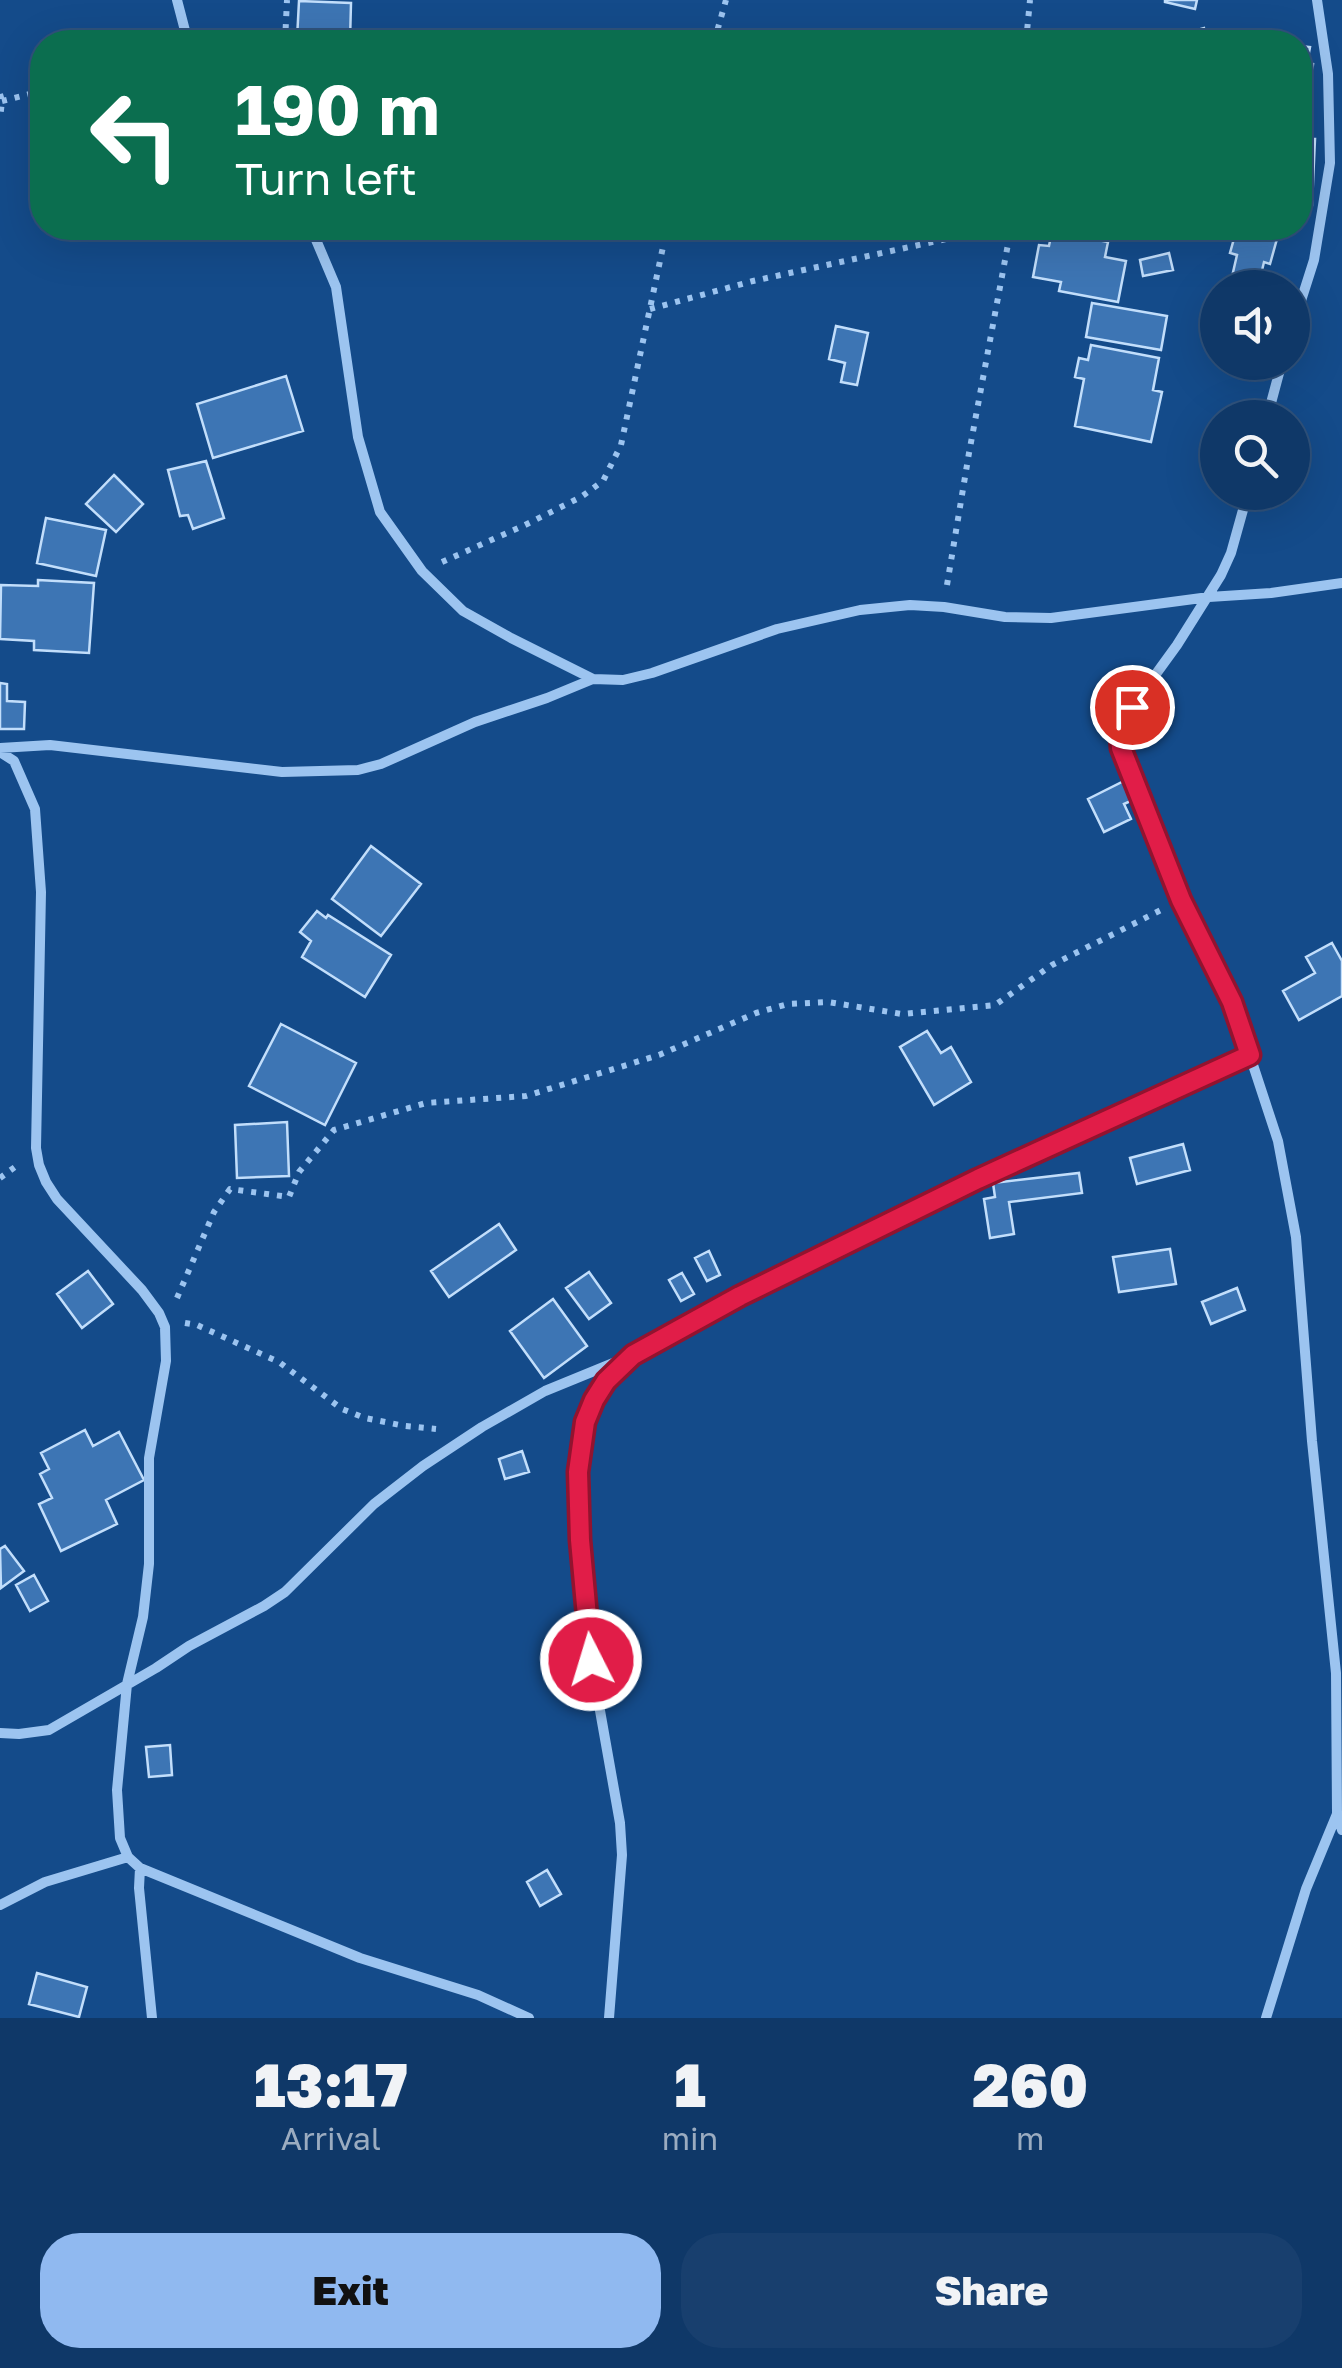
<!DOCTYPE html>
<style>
:root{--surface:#0f3868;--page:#183f6e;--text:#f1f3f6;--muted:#9bacc0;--line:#2f527c;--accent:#90b9f0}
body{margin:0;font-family:"Golos Text",sans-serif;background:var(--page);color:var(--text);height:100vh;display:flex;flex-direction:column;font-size:38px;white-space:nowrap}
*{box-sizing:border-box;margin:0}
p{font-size:32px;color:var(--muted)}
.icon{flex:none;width:55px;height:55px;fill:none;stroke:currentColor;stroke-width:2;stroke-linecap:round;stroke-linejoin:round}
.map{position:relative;height:2018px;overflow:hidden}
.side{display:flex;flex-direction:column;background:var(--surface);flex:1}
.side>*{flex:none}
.hud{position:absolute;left:30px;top:30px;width:1282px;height:210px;border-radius:40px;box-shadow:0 10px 40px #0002,0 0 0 2px var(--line);background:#0b6e4f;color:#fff;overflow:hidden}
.fabs{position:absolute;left:1200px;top:270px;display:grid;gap:20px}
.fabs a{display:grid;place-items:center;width:110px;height:110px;border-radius:50%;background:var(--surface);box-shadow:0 10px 40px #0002,0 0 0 2px var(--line);font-size:50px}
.pin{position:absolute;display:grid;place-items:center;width:85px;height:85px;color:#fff;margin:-42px;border:5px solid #fff;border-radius:50%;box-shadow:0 2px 10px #0007}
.me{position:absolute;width:110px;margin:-55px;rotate:355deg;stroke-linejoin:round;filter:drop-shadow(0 0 8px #0008)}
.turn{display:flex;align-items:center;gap:35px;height:210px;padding:0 40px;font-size:45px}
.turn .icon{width:130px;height:130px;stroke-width:2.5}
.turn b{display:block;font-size:70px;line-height:85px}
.eta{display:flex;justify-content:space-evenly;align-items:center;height:170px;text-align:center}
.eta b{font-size:60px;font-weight:800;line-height:70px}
.cta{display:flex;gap:20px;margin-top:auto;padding:20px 40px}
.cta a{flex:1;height:115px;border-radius:40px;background:var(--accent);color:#111;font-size:40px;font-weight:800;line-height:115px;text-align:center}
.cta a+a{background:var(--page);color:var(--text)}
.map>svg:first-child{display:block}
</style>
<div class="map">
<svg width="1342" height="2018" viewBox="0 0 1342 2018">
<rect width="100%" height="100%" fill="#144b8a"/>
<path fill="#3d75b4" stroke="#c2defb" stroke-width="2.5" d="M1165 0H1197L1195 9 1165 2Z
M299 1 351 3 350 41 297 39Z
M1204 28 1208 42H1171L1169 38Z
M1146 32 1151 42H1124Z
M1231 36 1278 42H1230Z
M1300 46 1310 47 1307 63 1313 64 1309 97 1300 96Z
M1300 139H1315L1312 205 1300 204Z
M511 228H586L511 234Z
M1136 228H1168V237L1137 239Z
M1237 228H1280L1270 264 1264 262 1258 287 1231 281 1237 255 1230 253Z
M1052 231 1108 242 1105 257 1126 261 1118 302 1059 291 1061 282 1033 277 1039 245 1049 246Z
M1169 253 1173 270 1143 276 1140 260Z
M1092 303 1167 316 1161 350 1086 337Z
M836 326 868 333 857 385 841 382 845 363 829 359Z
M1091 345 1159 358 1153 390 1162 392 1151 442 1075 426 1084 379 1075 377 1079 358 1088 360Z
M286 376 303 431 213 458 197 404Z
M206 461 224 518 193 529 188 515 180 516 168 470Z
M114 475 143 504 116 532 86 504Z
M46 518 106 530 96 576 37 563Z
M38 580 94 583 89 653 34 650V641L0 639 1 585 38 586Z
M0 683 7 684V701L25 702 24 729H0Z
M1124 781 1133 800 1124 804 1131 819 1104 832 1088 799Z
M371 846 421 884 381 936 332 899Z
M317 911 326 918 328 915 391 955 365 997 302 957 311 941 300 932Z
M1332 943 1342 961V996L1299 1020 1283 991 1315 973 1306 957Z
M281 1024 356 1063 325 1125 249 1086Z
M927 1031 941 1053 951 1047 971 1082 934 1105 900 1047Z
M287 1122 289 1176 237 1178 235 1125Z
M1183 1144 1190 1170 1137 1184 1130 1158Z
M1079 1173 1082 1193 1009 1202 1014 1234 990 1238 984 1199 995 1197 993 1183Z
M499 1224 516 1250 449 1297 431 1271Z
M1170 1249 1176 1284 1119 1292 1113 1257Z
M709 1251 720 1275 707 1281 695 1258Z
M88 1271 113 1304 82 1328 57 1294Z
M589 1272 611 1303 589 1319 566 1288Z
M682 1273 694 1294 681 1301 669 1280Z
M1237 1288 1245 1310 1211 1324 1202 1302Z
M553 1299 587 1346 544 1378 510 1331Z
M85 1430 93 1446 119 1432 144 1480 106 1500 117 1524 61 1551 39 1504 52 1498 40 1474 49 1469 41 1453Z
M522 1451 529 1472 505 1479 499 1459Z
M5 1546 24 1571 1 1588 0 1549Z
M34 1575 48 1601 30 1611 16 1585Z
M170 1745 172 1775 149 1777 146 1747Z
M547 1870 561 1894 540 1906 527 1882Z
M37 1973 87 1987 79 2017 29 2004Z"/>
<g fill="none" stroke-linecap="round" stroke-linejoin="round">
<path stroke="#9cc4f0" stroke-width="6" stroke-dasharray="5 8" stroke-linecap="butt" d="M285 42 287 0
M714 42 726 0
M1026 42 1030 0
M0 94 2 101 0 119
M2 101 42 91
M650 309 753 281 951 238 971 228
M442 562 525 525 581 497 603 481 621 445 667 228
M947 585 969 453 1011 228
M0 1178 19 1164
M177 1298 214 1212 230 1189 289 1197 299 1172 334 1130 426 1103 526 1096 659 1055 756 1013 788 1004 828 1002 902 1014 995 1005 1052 965 1161 910
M185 1323 197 1325 279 1362 342 1409 365 1418 405 1426 436 1429"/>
<path stroke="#9cc4f0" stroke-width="10" d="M177 0 188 42
M311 228 336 287 358 437 380 512 422 571 463 611 511 638 593 679 623 680 652 673 777 629 860 610 910 605 944 607 1005 617 1051 618 1209 597 1271 593 1342 583
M1292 329 1314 260 1330 163 1328 74 1317 0
M1267 418 1282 362
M1248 492 1231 553 1221 575 1177 645 1132 707 1120 735 1121 749 1181 900 1232 1001 1278 1141 1296 1237 1312 1441 1336 1673 1337 1813 1342 1830
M0 748 50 745 282 772 358 770 381 764 475 722 547 698 593 679
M0 752 14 761 35 809 41 892 36 1148 39 1165 46 1182 57 1199 142 1290 159 1313 165 1327 166 1361 149 1458V1564L143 1617 127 1684 117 1790 120 1838 128 1857 140 1868 360 1958 478 1995 529 2018
M0 1733 19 1734 49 1730 156 1668 189 1646 264 1606 285 1592 374 1504 423 1466 482 1427 545 1391 633 1355 739 1296 979 1179 1250 1055
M140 1868 139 1888 152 2018
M0 1905 45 1882 128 1857
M609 2018 622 1855 620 1823 591 1660 579 1540 578 1472 585 1422 594 1400 606 1381 626 1362
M1266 2018 1306 1889 1337 1814"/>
</g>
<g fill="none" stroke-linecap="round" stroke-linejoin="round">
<defs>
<path id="route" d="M591 1660 580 1540 578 1472 585 1422 594 1400 606 1381 633 1355 740 1296 978 1179 1250 1055 1232 1002 1181 900 1121 748 1120 735 1132 707"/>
</defs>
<use href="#route" stroke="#92132f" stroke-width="25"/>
<use href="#route" stroke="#e11d48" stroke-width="18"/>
</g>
</svg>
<div class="fabs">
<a><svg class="icon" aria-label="sound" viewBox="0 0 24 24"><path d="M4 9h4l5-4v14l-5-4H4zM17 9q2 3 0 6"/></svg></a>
<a><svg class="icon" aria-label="search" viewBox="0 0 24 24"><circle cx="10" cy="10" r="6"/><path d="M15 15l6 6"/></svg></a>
</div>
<div class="pin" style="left:1132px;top:707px;background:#d93025"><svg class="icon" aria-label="arrive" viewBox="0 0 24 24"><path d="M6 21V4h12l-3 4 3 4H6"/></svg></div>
<svg class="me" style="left:591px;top:1660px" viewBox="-20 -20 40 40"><circle r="17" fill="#e11d48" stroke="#fff" stroke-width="3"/><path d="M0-11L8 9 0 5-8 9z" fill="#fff"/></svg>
<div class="hud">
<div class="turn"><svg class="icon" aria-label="left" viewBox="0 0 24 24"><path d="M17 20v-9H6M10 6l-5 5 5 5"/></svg><div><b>190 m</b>Turn left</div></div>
</div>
</div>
<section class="side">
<div class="eta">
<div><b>13:17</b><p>Arrival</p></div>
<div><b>1</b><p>min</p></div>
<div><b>260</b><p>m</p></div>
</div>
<div class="cta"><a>Exit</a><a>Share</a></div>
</section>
